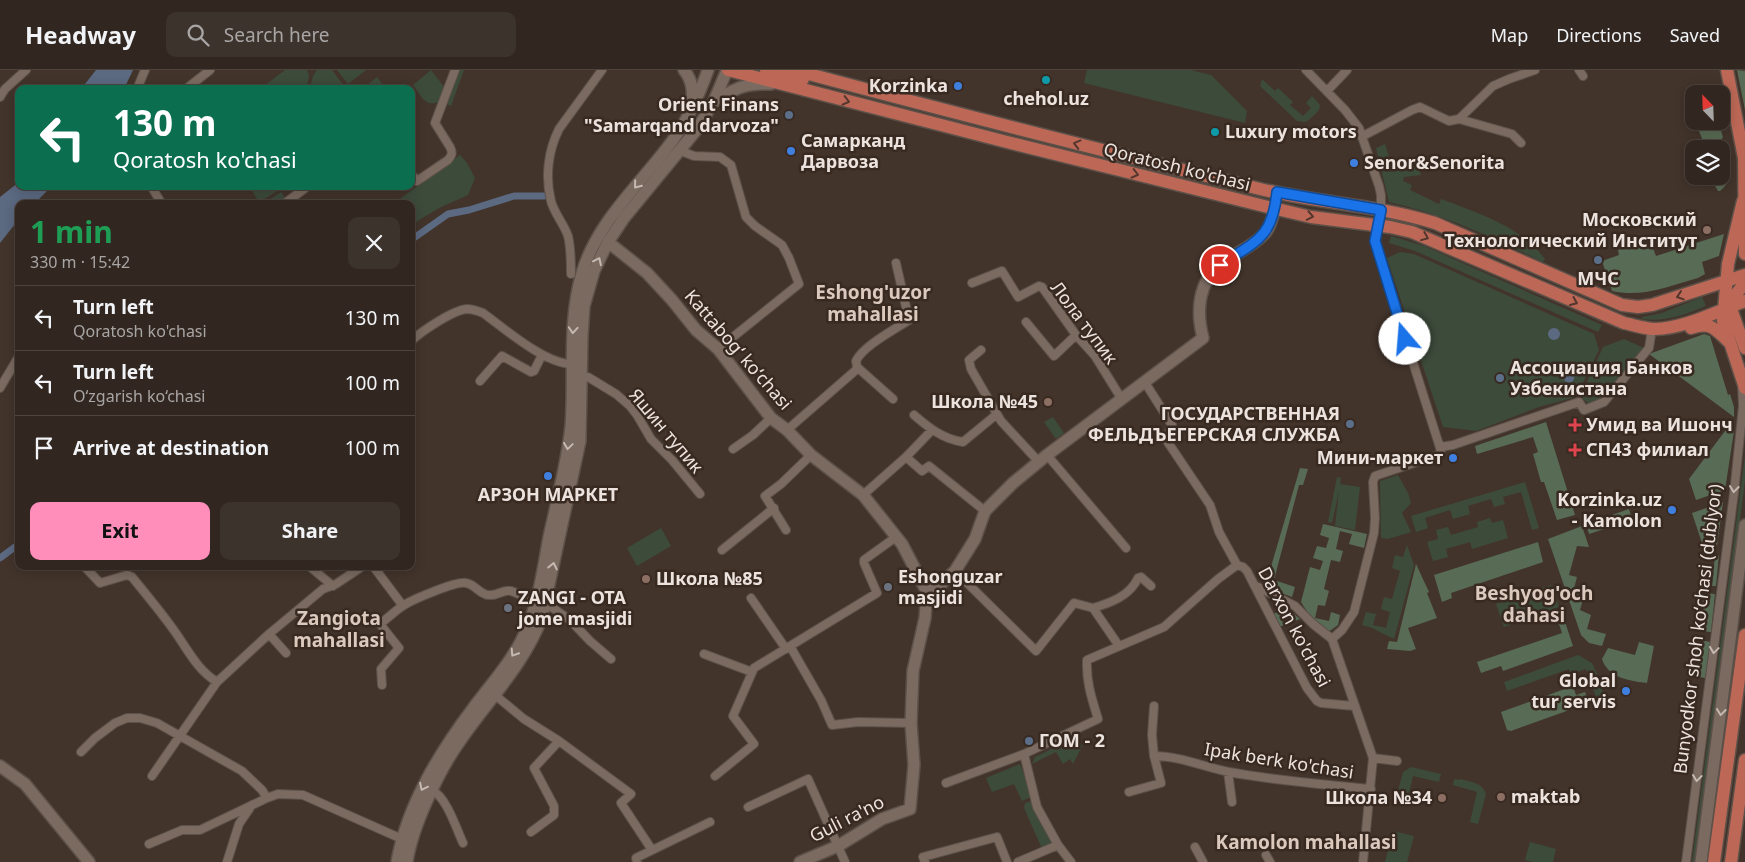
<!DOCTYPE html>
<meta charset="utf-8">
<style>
:root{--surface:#322720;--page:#3d332d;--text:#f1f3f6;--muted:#a8a5a5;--line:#4d443e;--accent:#ff8eba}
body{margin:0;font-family:"Noto Sans",sans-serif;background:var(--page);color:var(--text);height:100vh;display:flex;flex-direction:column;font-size:19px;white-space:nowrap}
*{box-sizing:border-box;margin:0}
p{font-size:16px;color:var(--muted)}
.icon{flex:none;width:28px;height:28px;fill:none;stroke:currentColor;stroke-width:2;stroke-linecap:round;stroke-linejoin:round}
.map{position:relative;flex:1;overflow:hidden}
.details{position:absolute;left:15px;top:130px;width:400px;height:370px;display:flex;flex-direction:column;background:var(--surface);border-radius:10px;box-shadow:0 2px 12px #0003,0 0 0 1px var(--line)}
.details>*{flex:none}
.top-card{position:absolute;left:15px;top:15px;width:400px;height:105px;border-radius:10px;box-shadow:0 2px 12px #0003,0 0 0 1px var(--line);background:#0b6e4f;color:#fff;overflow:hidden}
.needle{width:32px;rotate:337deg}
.fabs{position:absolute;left:1685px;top:15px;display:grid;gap:10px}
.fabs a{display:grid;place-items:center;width:45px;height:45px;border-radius:10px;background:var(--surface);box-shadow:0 2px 12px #0003,0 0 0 1px var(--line);font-size:25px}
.pin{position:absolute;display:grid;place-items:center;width:42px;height:42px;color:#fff;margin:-21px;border:2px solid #fff;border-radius:50%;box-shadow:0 1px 5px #0007}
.me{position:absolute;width:55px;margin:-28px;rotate:342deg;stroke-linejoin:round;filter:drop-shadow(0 0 4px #0008)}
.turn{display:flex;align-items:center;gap:18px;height:105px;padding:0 15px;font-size:22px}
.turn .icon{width:65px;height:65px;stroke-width:2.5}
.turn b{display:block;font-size:35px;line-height:42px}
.round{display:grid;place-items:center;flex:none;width:52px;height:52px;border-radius:10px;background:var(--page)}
.headline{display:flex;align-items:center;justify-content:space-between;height:85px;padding:0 15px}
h1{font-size:30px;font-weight:700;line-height:38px;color:#1e9e55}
.primary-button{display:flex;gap:10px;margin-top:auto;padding:10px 15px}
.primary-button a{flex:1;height:58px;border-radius:10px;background:var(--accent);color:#111;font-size:20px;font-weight:700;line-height:58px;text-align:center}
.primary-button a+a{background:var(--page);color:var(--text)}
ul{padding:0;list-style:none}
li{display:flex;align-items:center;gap:15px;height:65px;padding:0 15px;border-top:1px solid var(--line)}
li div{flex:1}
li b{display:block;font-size:19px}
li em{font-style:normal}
header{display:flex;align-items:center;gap:30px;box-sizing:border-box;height:70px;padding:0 25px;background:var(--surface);border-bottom:1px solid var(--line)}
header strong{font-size:24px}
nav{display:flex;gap:28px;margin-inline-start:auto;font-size:18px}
.search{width:350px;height:45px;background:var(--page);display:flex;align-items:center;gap:12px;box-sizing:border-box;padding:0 18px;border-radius:10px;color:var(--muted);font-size:19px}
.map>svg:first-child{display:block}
</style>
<header>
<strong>Headway</strong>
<div class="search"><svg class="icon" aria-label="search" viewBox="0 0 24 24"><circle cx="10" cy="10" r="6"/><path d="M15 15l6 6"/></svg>Search here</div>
<nav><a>Map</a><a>Directions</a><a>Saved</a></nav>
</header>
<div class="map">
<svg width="1745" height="792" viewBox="0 0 1745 792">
<rect width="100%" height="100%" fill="#42342b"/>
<path fill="#3d4b3b" d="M285 0H307L309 6 307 16H294L286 19H260Z
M317 0H332L344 16C337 22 319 19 310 17L313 6Z
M337 0H366L348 14Z
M431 0 445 18 440 31C425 39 421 25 413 15Z
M457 0H464L451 36 445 33Z
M1087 0H1191L1211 5 1247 41 1245 53 1084 13Z
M377 7 386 19H362Z
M1262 9 1275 21 1278 18 1293 32 1290 35 1303 46 1311 38 1306 33 1312 26 1320 35 1319 40 1309 50 1305 52 1297 51 1260 16Z
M1385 74 1393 99 1417 92 1421 105 1404 107 1403 111 1412 115 1410 120 1439 134 1441 129C1478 143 1520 156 1545 189L1543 192C1493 168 1444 144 1389 132L1376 78Z
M460 85 467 93 475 108 468 125 439 138 411 155V134H393Z
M249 116H276L279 120 259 132Z
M281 122 286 129 279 134H263Z
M1391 166 1424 176 1602 255 1598 262 1415 181 1389 173Z
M1400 182 1414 184 1594 264 1599 280 1576 327 1539 337 1476 361 1443 357 1387 188Z
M1702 227 1706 236C1684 245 1666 252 1642 249V247L1662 243Z
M1624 269 1644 278 1600 329 1588 333 1580 327 1603 277Z
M1053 347 1064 363 1056 369 1044 352Z
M1745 385V411L1696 792H1692Z
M1398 405 1408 423 1411 433 1402 443 1411 462 1388 469 1381 468 1380 411Z
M1337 407 1341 408 1340 414 1360 417 1355 460 1335 456 1339 421 1332 453 1328 452Z
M1525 412 1539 458 1532 460 1521 422 1503 427 1505 434 1494 437 1491 429 1468 436 1470 444 1453 449 1450 440 1425 448 1428 458 1416 462 1411 446Z
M1490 448 1492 453 1503 450 1508 468 1472 479 1470 472 1446 479 1448 487 1433 491 1427 472 1438 469 1436 460 1448 457 1451 465 1478 457 1477 452Z
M661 458 671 476 637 496 627 478Z
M1407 475 1414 495 1394 569 1372 558 1362 555 1366 542 1376 544 1373 555 1386 558 1390 542 1381 539 1384 527 1392 529 1400 501 1392 498 1395 485 1403 487Z
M1551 515 1559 537 1504 557 1496 534Z
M1578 585 1592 593 1601 612 1604 628 1597 630 1586 599 1571 604 1569 599 1507 621 1504 612Z
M1076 667 1082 676 1073 694 1070 689 1063 694 1056 682 1032 694 1035 687Z
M1020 694 1033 726 1022 731 1014 714 992 722 986 708Z
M1411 697 1441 704 1439 712 1413 706 1406 736 1400 735 1396 728 1403 702Z
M1454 709 1459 710 1460 709C1471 712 1482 712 1486 724L1478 754 1470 752 1477 722 1453 715Z
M1032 731 1054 776 1043 781 1024 738 1025 733Z
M1393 761 1414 766 1407 792H1385Z
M1530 772 1556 779 1553 792H1533L1525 790Z"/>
<path fill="#586b54" d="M1737 0 1745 1V40Z
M1695 51H1718L1723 67 1719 73 1714 75 1703 71Z
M1725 78C1731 93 1736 108 1720 121H1718L1714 114 1719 111 1718 106H1721V79Z
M1724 164 1719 186 1702 192 1705 204 1698 208C1669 216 1642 228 1612 221L1602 191 1619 185 1618 180 1650 170 1656 186Z
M1704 264 1710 266 1728 325 1730 324 1734 337V347L1649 284Z
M1546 352 1575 445 1557 450 1544 412H1541L1533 384 1538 382 1533 367 1477 384 1475 376Z
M1728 357 1734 361 1725 420 1696 430 1689 409Z
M1300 398 1308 399 1303 415H1299L1274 510 1295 517 1292 527 1265 517Z
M1723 432 1717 476 1704 479 1692 443Z
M1629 439 1632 450 1589 464 1586 454Z
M1323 454 1367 464 1364 478 1349 474 1352 464 1340 461 1336 479 1343 481 1340 492 1331 490 1324 519 1329 521 1325 536 1318 535 1315 548 1329 551 1331 542 1340 545 1338 555 1327 563 1318 559 1301 532 1310 497 1320 500 1323 491 1313 488 1317 476 1326 478 1329 468 1320 465Z
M1582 456 1589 477 1577 476 1569 505 1577 507 1573 522 1584 526 1580 540 1591 545 1587 559 1606 564 1602 576 1589 573 1581 565 1548 469Z
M1538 472 1543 492 1451 523 1452 528 1442 532 1434 505Z
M1719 485 1716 516H1712L1715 486Z
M1416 494 1429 522 1427 523 1437 548 1408 558 1416 579 1410 581 1387 579 1389 571 1397 572Z
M1704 523 1715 524 1711 562 1699 561Z
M1287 538 1300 549 1279 557 1273 544Z
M1564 549 1573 576 1503 601 1501 596 1481 603 1477 592 1562 563 1558 551Z
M1699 570 1711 572 1705 608 1694 606Z
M1639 572 1654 576 1647 613C1630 611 1608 608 1602 589L1608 578 1635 585Z
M1573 616 1576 625 1585 622 1589 633 1511 661 1507 660 1501 642Z"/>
<path fill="#5b6981" d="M96 0H133L124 19H81Z
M19 112V116H52L34 134H19V149L0 173V127Z
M1548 264a6 6 0 1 1 12 0a6 6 0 1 1-12 0Z
M1563.5 307a5.5 5.5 0 1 1 11 0a5.5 5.5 0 1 1-11 0Z"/>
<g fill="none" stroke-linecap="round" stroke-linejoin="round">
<path stroke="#5b6981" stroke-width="7" d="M411 170 448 144 469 140 514 126H544
M0 488 19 474"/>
<defs>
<path id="street" d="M1306 0 1345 40 1359 58 1379 116 1381 125V140
M1579 0 1583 6
M137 19 145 0
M186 19 210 0
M1327 21 1347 0
M0 27 5 19 26 0
M1459 49 1493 16 1509 9 1535 0
M1363 66 1412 40 1420 37 1449 51 1459 49 1512 64 1521 73
M681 81 694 86 720 87 731 95 746 147 755 156 782 175 789 188 799 214 718 279
M411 104 417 111 448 90C452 85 453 83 450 77L435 53 455 0
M151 116 162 134
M284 134 308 116
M571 204C571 192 571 178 568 166 564 154 554 143 551 131 545 107 548 81 559 59L602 0
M972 213 1002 201 1018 227 1039 216 1042 217 1076 265 1095 286 1121 328
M1026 252 1054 286 1076 265
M411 271C422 261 453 240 467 239 472 239 478 241 483 243 505 259 545 294 572 294
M981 280 969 290 971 299 1001 351 1039 392
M857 297 893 329
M581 308 588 307 616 324 630 336 637 345 651 369 672 390 700 424
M480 311 502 286 531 302 534 301 542 285
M1144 311 1172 355 1168 364 1167 371 1210 435 1219 462 1237 495
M0 318 19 286
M914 345C929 358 943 369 963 372L997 344
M787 360 856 300 857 297 856 291C863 276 894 260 909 250L896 193
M1440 377 1453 375 1579 332 1584 340 1604 332 1649 278 1652 259
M733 379 753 365 771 348
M1047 385 1126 478
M906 387 922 401 929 396 985 441
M863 425 906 387 932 360
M786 460 765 426 781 414 811 385
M722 480 774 438
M1237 495 1243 497 1247 501 1307 618 1317 631 1321 633 1354 636
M84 496 100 513 127 505 132 507C146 524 160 541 173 559 187 578 196 599 217 612
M309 496 333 516
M373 496 403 536
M955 501 1036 581 1074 533 1093 538 1119 576
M1254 515 1295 536 1313 554 1332 569
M751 528 786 579
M1093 538C1110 533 1130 526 1138 508L1141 507 1151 516
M269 564 286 583
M1332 569 1342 560 1354 542 1374 463 1375 448 1373 412 1375 406 1438 385 1441 381 1378 182 1375 171 1378 156
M1332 569 1373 688 1363 792
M790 576 821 630 832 655 858 652 911 653
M704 584 752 602
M382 615 381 599 399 578 380 554C388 548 396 540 404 535 414 529 456 511 466 513 475 514 480 525 489 525 498 526 503 519 511 521L550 536 570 550 590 571 611 589
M495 625 524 649 559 671 631 724 621 733 652 780
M81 682 95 668 115 653 127 648H140L157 653 242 701 262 720 267 728 278 724 303 725 402 769
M1024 684 1037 737 1058 775 1071 792
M1154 686C1180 686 1204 697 1229 702 1276 711 1323 714 1371 719
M1373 688 1397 691
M1228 702 1232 732
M152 706 217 612 269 564 323 519 336 514 363 496
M715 706 754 674 733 646 754 598 877 523 864 493V490L896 467
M946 713 1024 684 1098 649C1092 629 1086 612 1087 590L1164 557 1218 509 1237 495
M432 720C447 728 456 758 463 773
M1129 722 1161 713 1154 686 1152 665 1154 636
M748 737 808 709 845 792
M531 762 554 745V736L534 698 559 671
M149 774 182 760H200L267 728
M1195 777 1203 792
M1266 785 1270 792
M227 792 239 754 252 735
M637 792 636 788 710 752
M925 792 923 787 997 767 1007 792
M1018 792 1058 775
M1686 792 1734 423 1743 336 1742 315"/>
<path id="secondary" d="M684 0C693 11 693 22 692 36
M714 31C737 18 744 13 771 14
M608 172 647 203 672 230 696 260 718 279 771 348 787 360 811 385 863 425 902 474 927 522 925 548 913 601 911 653 914 695 910 739 882 749 838 776 800 792
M927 522 942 513 955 501 975 469 985 441 1013 413 1047 385 1203 268C1196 241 1198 212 1221 194 1235 183 1253 177 1265 163 1271 157 1272 147 1275 139
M0 696 25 714 89 792
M397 792C407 735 440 682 474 637 492 613 514 589 526 561 539 531 543 499 549 467 557 431 567 393 571 356 575 304 567 253 582 203 598 150 641 114 673 70 689 48 699 25 708 0
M407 792C412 757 439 700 460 671 488 630 524 595 542 547L580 371 582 267 584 236 594 201 608 172 624 148 698 58 714 31 727 0
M1701 792 1745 455"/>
<path id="primary" d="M728 0 1003 71 1264 136 1311 147 1390 157 1412 162 1624 253C1634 255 1645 259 1655 259 1683 259 1718 241 1745 231
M766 0 803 9
M794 0C949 42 1104 81 1260 119 1318 133 1378 135 1435 153L1622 235 1638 237 1652 235 1745 205
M1727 0 1744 88 1745 184
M1743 131 1728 194 1723 251 1745 318
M1725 230 1730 236 1745 278
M1724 239 1745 213
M1691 258C1711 251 1715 259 1729 272
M1714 792 1745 565
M1731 792 1745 690"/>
</defs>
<use href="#street" stroke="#5c5048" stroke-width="10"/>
<use href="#secondary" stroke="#5c5048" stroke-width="14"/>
<use href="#primary" stroke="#5c5048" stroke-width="15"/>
<use href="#street" stroke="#7a6a60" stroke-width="8"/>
<use href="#secondary" stroke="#7a6a60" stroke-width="11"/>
<use href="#primary" stroke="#bd6856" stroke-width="12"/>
</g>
<defs><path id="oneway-chevron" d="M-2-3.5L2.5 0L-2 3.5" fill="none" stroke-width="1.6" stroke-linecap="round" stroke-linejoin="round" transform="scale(1.25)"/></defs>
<g stroke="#53362c">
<use href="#oneway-chevron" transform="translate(846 31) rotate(14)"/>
<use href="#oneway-chevron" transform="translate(1077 74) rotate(-165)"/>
<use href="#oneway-chevron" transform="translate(1135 104) rotate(14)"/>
<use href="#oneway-chevron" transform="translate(1310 146) rotate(11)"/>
<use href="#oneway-chevron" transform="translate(1425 167) rotate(22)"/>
<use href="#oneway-chevron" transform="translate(1680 226) rotate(162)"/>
<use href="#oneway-chevron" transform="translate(1574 232) rotate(24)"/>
</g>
<g stroke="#c5b9b2">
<use href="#oneway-chevron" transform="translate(637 115) rotate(129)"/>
<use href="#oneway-chevron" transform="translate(598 191) rotate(-64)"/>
<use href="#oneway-chevron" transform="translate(573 260) rotate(94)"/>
<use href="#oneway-chevron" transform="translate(568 376) rotate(98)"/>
<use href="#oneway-chevron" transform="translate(1734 419) rotate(97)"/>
<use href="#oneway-chevron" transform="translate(553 496) rotate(-78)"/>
<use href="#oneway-chevron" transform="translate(1714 580) rotate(98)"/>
<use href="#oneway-chevron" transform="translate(514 583) rotate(123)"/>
<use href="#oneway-chevron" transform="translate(1721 642) rotate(97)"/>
<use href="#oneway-chevron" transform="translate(1697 708) rotate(97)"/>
<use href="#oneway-chevron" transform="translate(423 717) rotate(116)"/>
</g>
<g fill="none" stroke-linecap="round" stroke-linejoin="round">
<defs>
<path id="route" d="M1220 195C1256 171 1272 169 1277 122L1381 140 1375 171 1405 269"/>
</defs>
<use href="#route" stroke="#114b97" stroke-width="12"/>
<use href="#route" stroke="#1a73e8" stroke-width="9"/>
</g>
<g fill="#0f9aa8" stroke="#382a21" stroke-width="2">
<circle cx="1046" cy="10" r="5"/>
<circle cx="1215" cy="62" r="5"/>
</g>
<g fill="#3f7fe0" stroke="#382a21" stroke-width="2">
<circle cx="958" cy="16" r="5"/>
<circle cx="791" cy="81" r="5"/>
<circle cx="1354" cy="93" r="5"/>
<circle cx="1453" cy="388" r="5"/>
<circle cx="548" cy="406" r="5"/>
<circle cx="1672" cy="440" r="5"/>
<circle cx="1626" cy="621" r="5"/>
</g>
<g fill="#5c6f8a" stroke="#382a21" stroke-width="2">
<circle cx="789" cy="45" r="5"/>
<circle cx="1598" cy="190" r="5"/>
<circle cx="1500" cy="308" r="5"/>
<circle cx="1350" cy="354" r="5"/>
<circle cx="1029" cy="671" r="5"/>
</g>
<g fill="#8d6e63" stroke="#382a21" stroke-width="2">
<circle cx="1707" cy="160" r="5"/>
<circle cx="1048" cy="332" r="5"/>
<circle cx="646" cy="509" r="5"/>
<circle cx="1501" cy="727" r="5"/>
<circle cx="1442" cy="728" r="5"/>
</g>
<g fill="#e0444e" stroke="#382a21" stroke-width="2">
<path d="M1572.5 347.5h5v5h5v5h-5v5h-5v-5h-5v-5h5z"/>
<path d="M1572.5 372.5h5v5h5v5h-5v5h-5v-5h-5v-5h5z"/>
</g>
<g fill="#6b7280" stroke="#382a21" stroke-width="2">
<circle cx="888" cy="517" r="5"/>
<circle cx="508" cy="538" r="5"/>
</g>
<g text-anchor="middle" stroke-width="5" stroke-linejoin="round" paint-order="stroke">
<g font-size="18" font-weight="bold" fill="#ede3de" stroke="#382a21" text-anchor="start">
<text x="948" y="22" text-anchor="end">Korzinka</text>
<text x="1046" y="35" text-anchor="middle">chehol.uz</text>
<text x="779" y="41" text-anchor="end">Orient Finans<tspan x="779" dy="21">"Samarqand darvoza"</tspan></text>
<text x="1225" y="68">Luxury motors</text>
<text x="801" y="77">Самарканд<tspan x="801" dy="21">Дарвоза</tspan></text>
<text x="1364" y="99">Senor&amp;Senorita</text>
<text x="1697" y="156" text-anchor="end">Московский<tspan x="1697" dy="21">Технологический Институт</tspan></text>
<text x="1598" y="215" text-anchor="middle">МЧС</text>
<text x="1510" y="304">Ассоциация Банков<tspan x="1510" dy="21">Узбекистана</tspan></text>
<text x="1038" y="338" text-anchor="end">Школа №45</text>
<text x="1340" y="350" text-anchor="end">ГОСУДАРСТВЕННАЯ<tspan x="1340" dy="21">ФЕЛЬДЪЕГЕРСКАЯ СЛУЖБА</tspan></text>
<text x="1586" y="361">Умид ва Ишонч</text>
<text x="1586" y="386">СП43 филиал</text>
<text x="1443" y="394" text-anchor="end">Мини-маркет</text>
<text x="548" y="431" text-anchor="middle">АРЗОН МАРКЕТ</text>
<text x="1662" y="436" text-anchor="end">Korzinka.uz<tspan x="1662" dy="21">- Kamolon</tspan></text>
<text x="898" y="513">Eshonguzar<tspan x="898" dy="21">masjidi</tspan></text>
<text x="656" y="515">Школа №85</text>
<text x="518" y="534">ZANGI - OTA<tspan x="518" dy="21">jome masjidi</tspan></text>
<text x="1616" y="617" text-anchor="end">Global<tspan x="1616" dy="21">tur servis</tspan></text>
<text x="1039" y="677">ГОМ - 2</text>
<text x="1511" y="733">maktab</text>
<text x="1432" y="734" text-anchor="end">Школа №34</text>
</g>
<g font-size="18" fill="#ede3de" stroke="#382a21">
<text transform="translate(1177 97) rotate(14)" y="6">Qoratosh ko'chasi</text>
<text transform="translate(1084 253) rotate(53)" y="6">Лола тупик</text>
<text transform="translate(738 280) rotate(49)" y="6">Kattabogʻ koʻchasi</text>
<text transform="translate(666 361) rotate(50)" y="6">Яшин тупик</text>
<text transform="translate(1294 557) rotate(62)" y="6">Darxon ko'chasi</text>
<text transform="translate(1698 559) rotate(-83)" y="6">Bunyodkor shoh koʻchasi (dublyor)</text>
<text transform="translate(1279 691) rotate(9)" y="6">Ipak berk ko'chasi</text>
<text transform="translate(847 749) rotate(-27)" y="6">Guli ra'no</text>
</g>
<g font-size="19" font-weight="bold" fill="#dbc9be" stroke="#382a21">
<text x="873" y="229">Eshong'uzor<tspan x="873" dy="22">mahallasi</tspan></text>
<text x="1534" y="530">Beshyog'och<tspan x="1534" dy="22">dahasi</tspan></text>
<text x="339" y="555">Zangiota<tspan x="339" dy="22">mahallasi</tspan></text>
<text x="1306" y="779">Kamolon mahallasi</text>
</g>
</g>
</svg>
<div class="fabs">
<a><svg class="needle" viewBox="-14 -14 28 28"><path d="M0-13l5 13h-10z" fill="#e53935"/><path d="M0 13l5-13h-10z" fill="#a8a5a5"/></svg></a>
<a><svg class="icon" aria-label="layers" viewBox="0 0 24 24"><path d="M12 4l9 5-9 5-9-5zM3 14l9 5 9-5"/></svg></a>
</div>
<div class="pin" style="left:1220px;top:195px;background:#d93025"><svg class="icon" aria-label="arrive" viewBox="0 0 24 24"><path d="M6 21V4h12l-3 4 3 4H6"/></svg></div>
<svg class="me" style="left:1405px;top:269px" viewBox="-20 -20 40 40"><circle r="19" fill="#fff"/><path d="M0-13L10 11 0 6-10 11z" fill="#1a73e8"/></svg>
<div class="top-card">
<div class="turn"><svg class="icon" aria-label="left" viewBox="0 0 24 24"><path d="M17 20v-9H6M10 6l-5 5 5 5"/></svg><div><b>130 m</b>Qoratosh ko'chasi</div></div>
</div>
<section class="details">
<div class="headline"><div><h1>1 min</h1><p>330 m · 15:42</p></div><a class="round"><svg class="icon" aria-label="close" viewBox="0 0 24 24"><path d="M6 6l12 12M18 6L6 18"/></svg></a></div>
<ul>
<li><svg class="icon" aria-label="left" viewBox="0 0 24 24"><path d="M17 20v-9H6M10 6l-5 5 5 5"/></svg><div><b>Turn left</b><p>Qoratosh ko'chasi</p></div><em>130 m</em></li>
<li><svg class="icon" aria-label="left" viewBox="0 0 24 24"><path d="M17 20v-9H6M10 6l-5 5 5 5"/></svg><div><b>Turn left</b><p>O‘zgarish ko‘chasi</p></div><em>100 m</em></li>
<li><svg class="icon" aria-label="arrive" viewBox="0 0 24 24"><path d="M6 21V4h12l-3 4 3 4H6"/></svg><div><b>Arrive at destination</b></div><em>100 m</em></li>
</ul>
<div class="primary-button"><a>Exit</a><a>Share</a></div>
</section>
</div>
